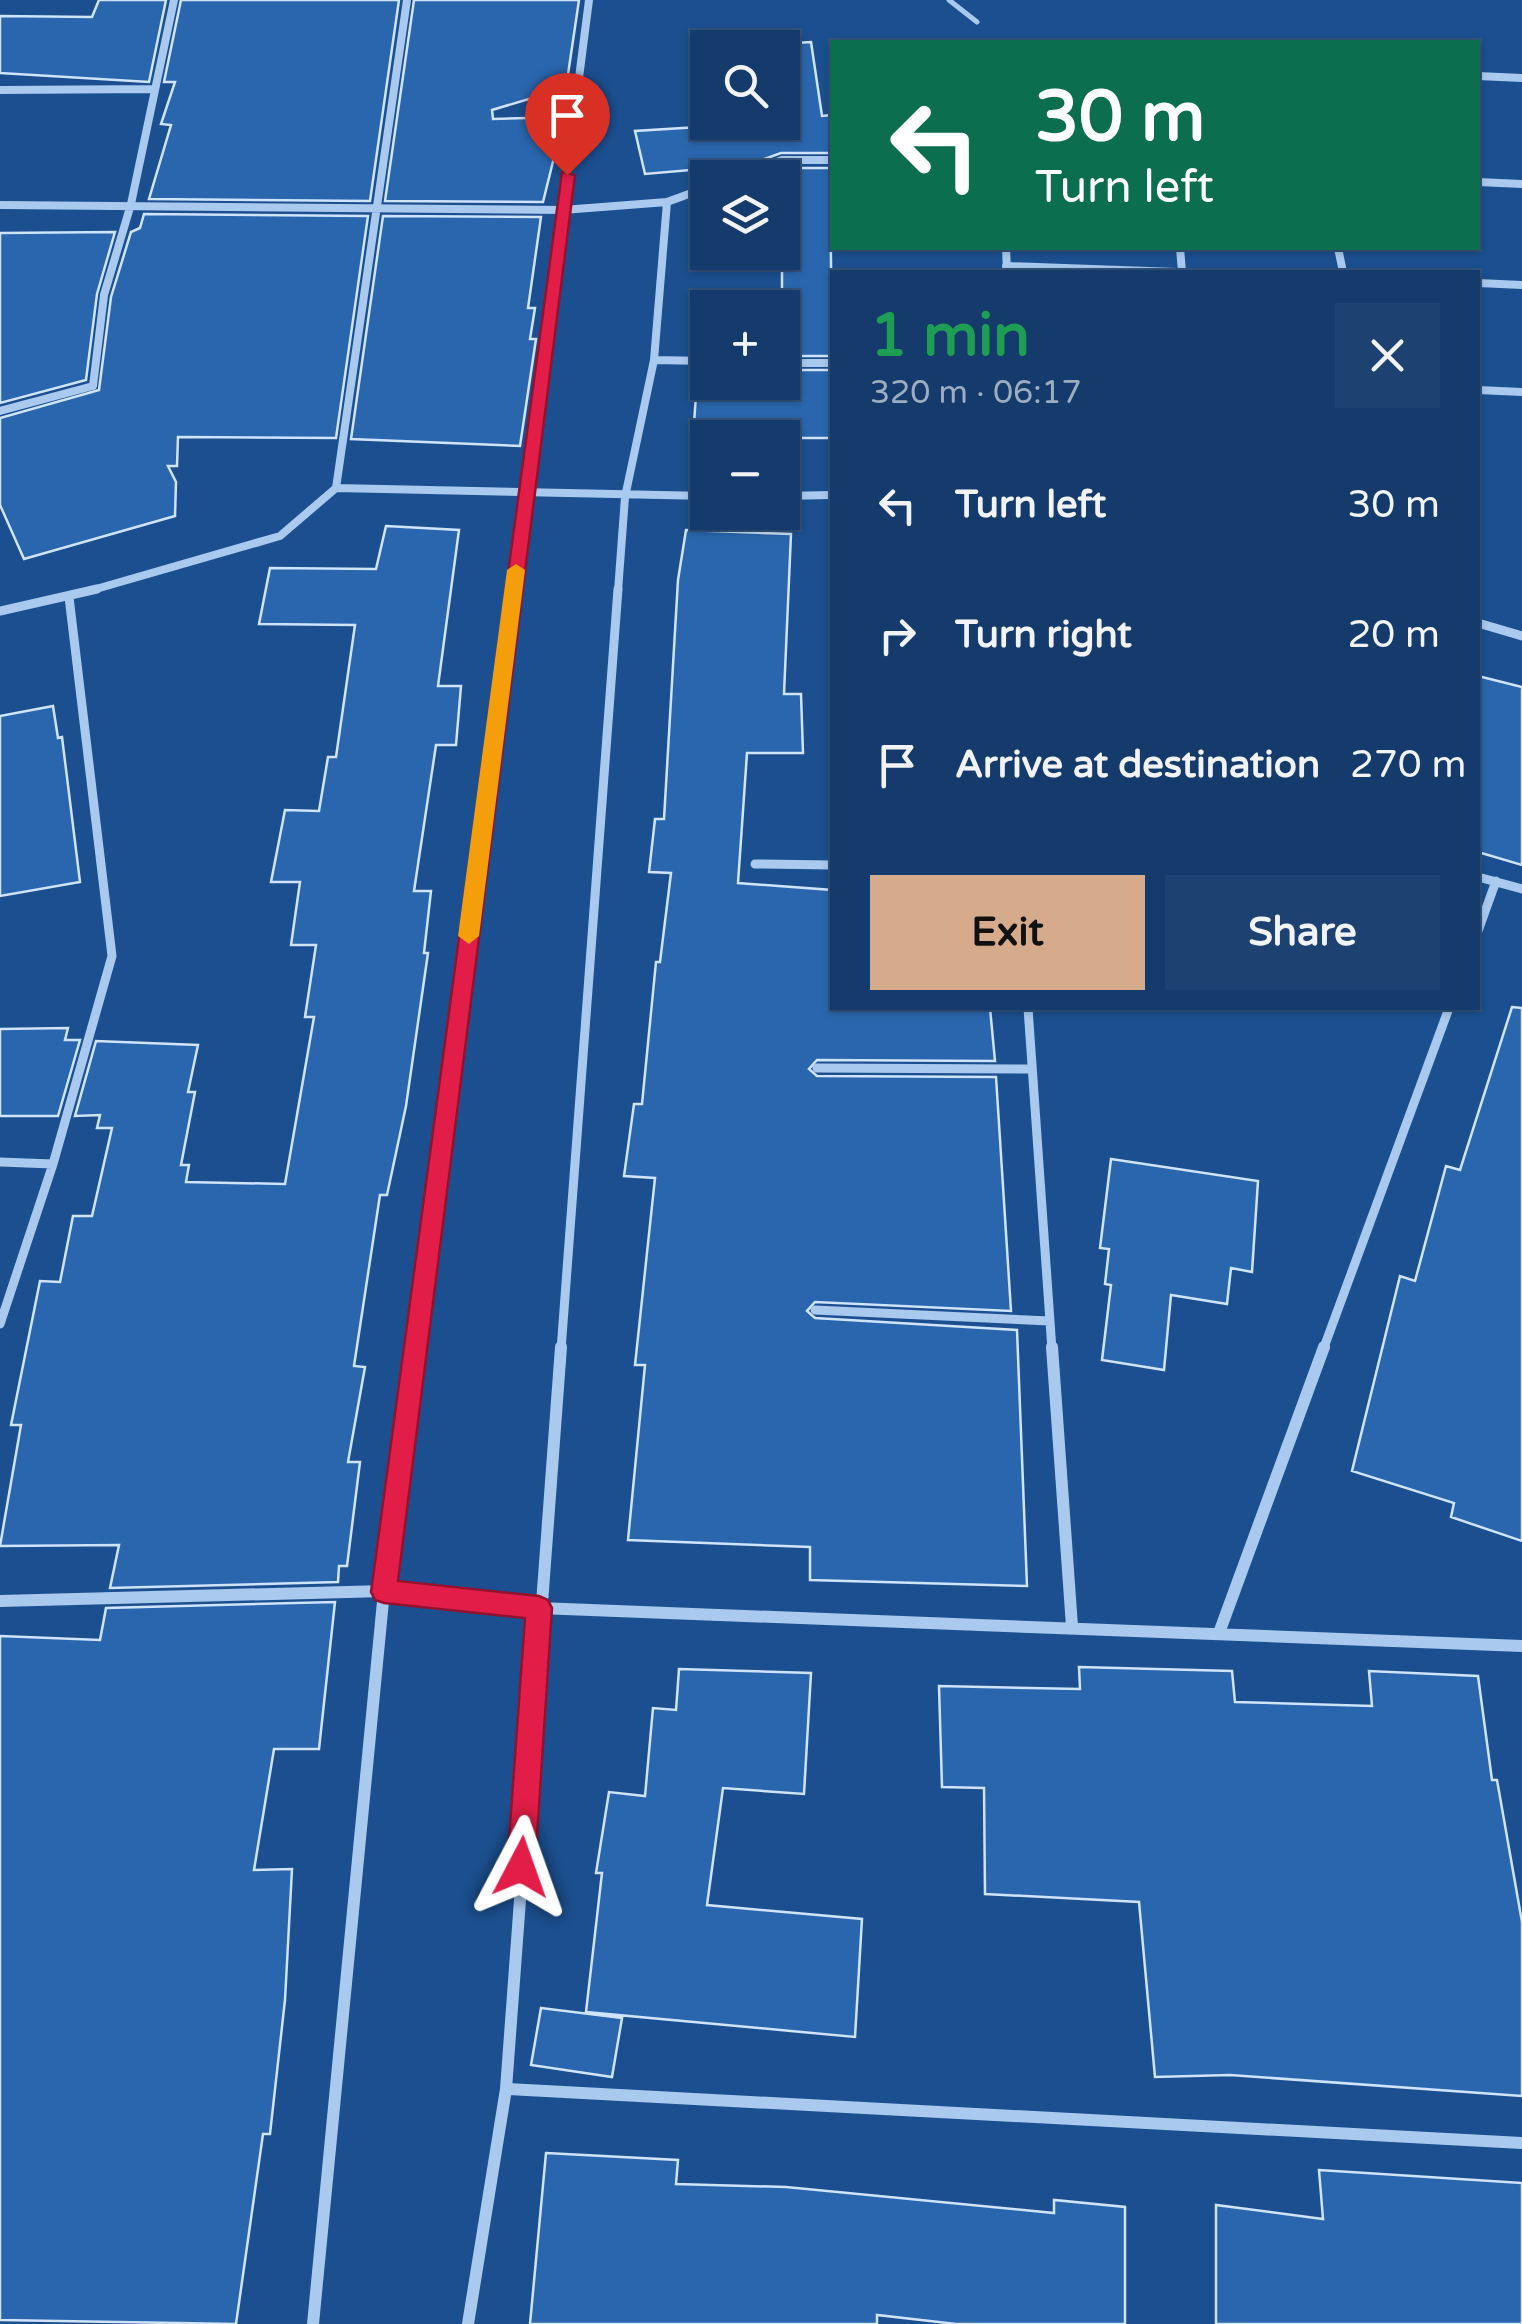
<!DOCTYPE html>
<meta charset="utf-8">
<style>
:root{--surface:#143b6b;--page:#1d4271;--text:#f1f3f6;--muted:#9dadc1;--line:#33557e;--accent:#d6ab8b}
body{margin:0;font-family:"Varela Round",sans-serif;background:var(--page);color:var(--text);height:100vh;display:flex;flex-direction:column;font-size:38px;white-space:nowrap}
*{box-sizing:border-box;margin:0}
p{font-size:32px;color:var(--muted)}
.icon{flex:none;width:55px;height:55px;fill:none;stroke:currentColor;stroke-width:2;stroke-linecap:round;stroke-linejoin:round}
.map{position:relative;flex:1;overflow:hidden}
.panel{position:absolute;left:830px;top:270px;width:650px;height:740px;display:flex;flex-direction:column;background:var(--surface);border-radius:0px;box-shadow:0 2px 8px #0004,0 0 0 2px var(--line)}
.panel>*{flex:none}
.banner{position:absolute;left:830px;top:40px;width:650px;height:210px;border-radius:0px;box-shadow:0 2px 8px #0004,0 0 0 2px var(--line);background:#0b6e4f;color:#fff;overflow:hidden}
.controls{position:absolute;left:690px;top:30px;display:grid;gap:20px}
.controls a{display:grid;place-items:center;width:110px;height:110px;border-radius:0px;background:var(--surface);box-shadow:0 2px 8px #0004,0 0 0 2px var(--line);font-size:50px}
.pin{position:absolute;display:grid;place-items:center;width:85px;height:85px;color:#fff;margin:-102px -42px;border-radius:50% 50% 50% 0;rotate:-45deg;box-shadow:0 0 10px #0007}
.pin .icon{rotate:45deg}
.me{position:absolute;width:110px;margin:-55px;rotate:4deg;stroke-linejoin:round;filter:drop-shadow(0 0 8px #0008)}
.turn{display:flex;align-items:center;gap:35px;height:210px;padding:0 40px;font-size:45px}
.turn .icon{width:130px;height:130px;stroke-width:2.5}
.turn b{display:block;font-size:70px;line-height:85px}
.round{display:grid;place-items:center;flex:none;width:105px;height:105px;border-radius:0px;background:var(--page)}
.overview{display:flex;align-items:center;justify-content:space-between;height:170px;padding:0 40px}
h1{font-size:60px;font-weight:700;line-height:75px;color:#1e9e55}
.button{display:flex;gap:20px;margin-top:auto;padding:20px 40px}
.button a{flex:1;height:115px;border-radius:0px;background:var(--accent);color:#111;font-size:40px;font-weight:700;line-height:115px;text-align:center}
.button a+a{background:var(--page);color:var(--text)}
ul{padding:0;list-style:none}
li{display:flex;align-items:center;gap:30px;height:130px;padding:0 40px}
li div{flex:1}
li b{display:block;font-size:38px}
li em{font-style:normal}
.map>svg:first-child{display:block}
</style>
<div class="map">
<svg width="1522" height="2324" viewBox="0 0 1522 2324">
<rect width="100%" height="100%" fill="#1b4f8f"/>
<path fill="#2a66ad" stroke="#cfe3fa" stroke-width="2.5" d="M99 0H166L149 82 0 73V16L92 17Z
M181 0H399L370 201 149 199 171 125 161 124 175 82H164Z
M414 0H579L566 88 492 110 493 119 564 117 543 202 385 201Z
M811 42 822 116 832 115V153H781L748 165 645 174 635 131 782 122 788 118 796 43Z
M782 168H830L832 356H782V308H765L767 290 782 291Z
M144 214 368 216 336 438 178 437 177 466H168L176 482 175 516 24 559 0 505V418L99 390 111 297 131 232 140 228Z
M383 216 541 217 528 308H535L530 339H536L520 446 351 439Z
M115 232 97 294 86 380 0 403V233Z
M782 370H832V438H693L697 381 782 382Z
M386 526 459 530 438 686H461L456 745H436L414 891H431L424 953H428L406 1106 387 1195H380L354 1366 365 1367 348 1462H360L347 1566H339L338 1582 110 1588 119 1545 0 1546 21 1425H11L40 1281 60 1282 73 1216H92L112 1128H97L100 1115 75 1116 96 1041 198 1045 188 1092H195L181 1165H189L186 1182 285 1184 314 1017H305L316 945H291L300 882H271L285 810 319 811 328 757H336L355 625 259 624 270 568 376 569Z
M686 530 791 534 784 694H801L803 753H747L738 883 832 890V1008H990L995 1061 817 1060 809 1069 817 1076 996 1077 1011 1311 815 1302 807 1311 815 1318 1017 1330 1027 1586 810 1580V1547L628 1540 645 1365H635L655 1178 624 1176 634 1104H642L656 962H660L671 873 649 872 655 819H664L678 580Z
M1478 676 1522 687V865L1478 852Z
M53 706 58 738 62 737 80 882 0 896V716Z
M1512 1007 1522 1008V1541L1451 1517 1454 1503 1352 1471 1400 1276 1415 1281 1446 1166 1460 1170Z
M68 1028 65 1040H80L58 1116H0V1029Z
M1111 1159 1258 1181 1252 1272 1231 1268 1227 1304 1171 1295 1164 1370 1102 1360 1111 1285 1105 1284 1109 1249 1100 1248Z
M335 1602 319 1749H274L254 1870 292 1869 285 2000 270 2134H263L236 2324 0 2320V1636L100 1640 106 1608Z
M1079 1667 1232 1671 1235 1702 1372 1706 1369 1671 1478 1676 1492 1780H1497L1522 1922V2096L1230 2075 1155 2077 1139 1902 985 1894 984 1788 942 1787 939 1686 1080 1689Z
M679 1669 811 1673 804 1794 723 1788 707 1905 862 1919 855 2037 586 2012 602 1873H596L609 1792 645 1796 653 1708 676 1710Z
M541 2008 622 2018 612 2077 531 2065Z
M546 2153 678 2160 676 2184 786 2187 1054 2213V2200L1125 2207V2324H956L877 2315V2324H530Z
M1319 2170 1522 2183V2324H1216V2205L1323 2219Z"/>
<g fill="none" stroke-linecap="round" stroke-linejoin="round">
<path stroke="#a9c9ee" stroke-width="5" d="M949 0 977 22"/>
<path stroke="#a9c9ee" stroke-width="8" d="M1478 76 1522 78
M0 90 155 89
M733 178 782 160H832
M1478 182 1522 184
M0 205 563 210 667 202 708 187
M1006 248 1007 271
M1180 248 1182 272
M1338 248 1343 272
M1006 266 1177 272
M1478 283 1522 285
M654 360 708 361
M782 363H832
M1478 390 1522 392
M0 411 93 386 104 295 131 204 174 0
M336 488 708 496
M782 496 832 495
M89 591 280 536 336 488 407 0
M513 591 589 0
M618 591 625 497 654 360 667 202"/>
<path stroke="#a9c9ee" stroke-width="9" d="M0 611 97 589
M1478 623 1522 636
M755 864 832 865
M1478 877 1522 889
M1478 931 1496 881
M1028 1008 1052 1350
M817 1068 1032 1069
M0 1162 53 1164
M815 1310 1050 1321
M0 1324 53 1164 112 956 69 597
M415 1350 513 589
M561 1350 618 589
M1323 1350 1449 1008"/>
<path stroke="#a9c9ee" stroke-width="12" d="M1052 1347 1072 1626
M0 1601 384 1591 539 1608 1522 1646
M1219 1633 1324 1347
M506 2089 1522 2143
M313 2324 384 1591 415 1347
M468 2324 506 2089 561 1347"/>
</g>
<path fill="#e11d48" stroke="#92132f" stroke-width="2.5" d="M562 172 575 175 398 1581 539 1596 548 1600 552 1608 535 1867 531 1877 521 1881 511 1877 507 1867 525 1618 384 1603 375 1600 371 1592Z"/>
<path fill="#f59e0b" d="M516 564 525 570 479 936 469 944 458 936 507 570Z"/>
</svg>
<div class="controls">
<a><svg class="icon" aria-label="search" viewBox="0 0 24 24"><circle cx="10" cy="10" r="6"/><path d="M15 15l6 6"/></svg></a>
<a><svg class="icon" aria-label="layers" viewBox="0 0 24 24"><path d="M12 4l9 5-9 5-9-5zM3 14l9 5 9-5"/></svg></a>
<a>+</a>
<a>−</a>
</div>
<div class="pin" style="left:567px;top:175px;background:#d93025"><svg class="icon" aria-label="arrive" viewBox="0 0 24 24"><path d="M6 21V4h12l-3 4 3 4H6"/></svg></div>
<svg class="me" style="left:521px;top:1867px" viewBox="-20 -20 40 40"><path d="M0-17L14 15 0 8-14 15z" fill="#e11d48" stroke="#fff" stroke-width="4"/></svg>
<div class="banner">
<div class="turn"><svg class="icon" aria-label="left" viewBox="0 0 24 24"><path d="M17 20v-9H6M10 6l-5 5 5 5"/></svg><div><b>30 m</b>Turn left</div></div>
</div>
<section class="panel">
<div class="overview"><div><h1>1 min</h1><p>320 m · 06:17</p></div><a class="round"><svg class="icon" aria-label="close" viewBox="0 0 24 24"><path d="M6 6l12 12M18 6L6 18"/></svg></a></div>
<ul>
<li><svg class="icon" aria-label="left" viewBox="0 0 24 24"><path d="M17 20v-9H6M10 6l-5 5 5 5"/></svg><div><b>Turn left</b></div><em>30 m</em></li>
<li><svg class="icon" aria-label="right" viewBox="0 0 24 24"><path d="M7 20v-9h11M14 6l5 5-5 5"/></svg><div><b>Turn right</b></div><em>20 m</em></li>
<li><svg class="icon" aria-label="arrive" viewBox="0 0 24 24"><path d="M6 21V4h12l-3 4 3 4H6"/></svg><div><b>Arrive at destination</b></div><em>270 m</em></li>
</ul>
<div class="button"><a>Exit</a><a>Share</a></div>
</section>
</div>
